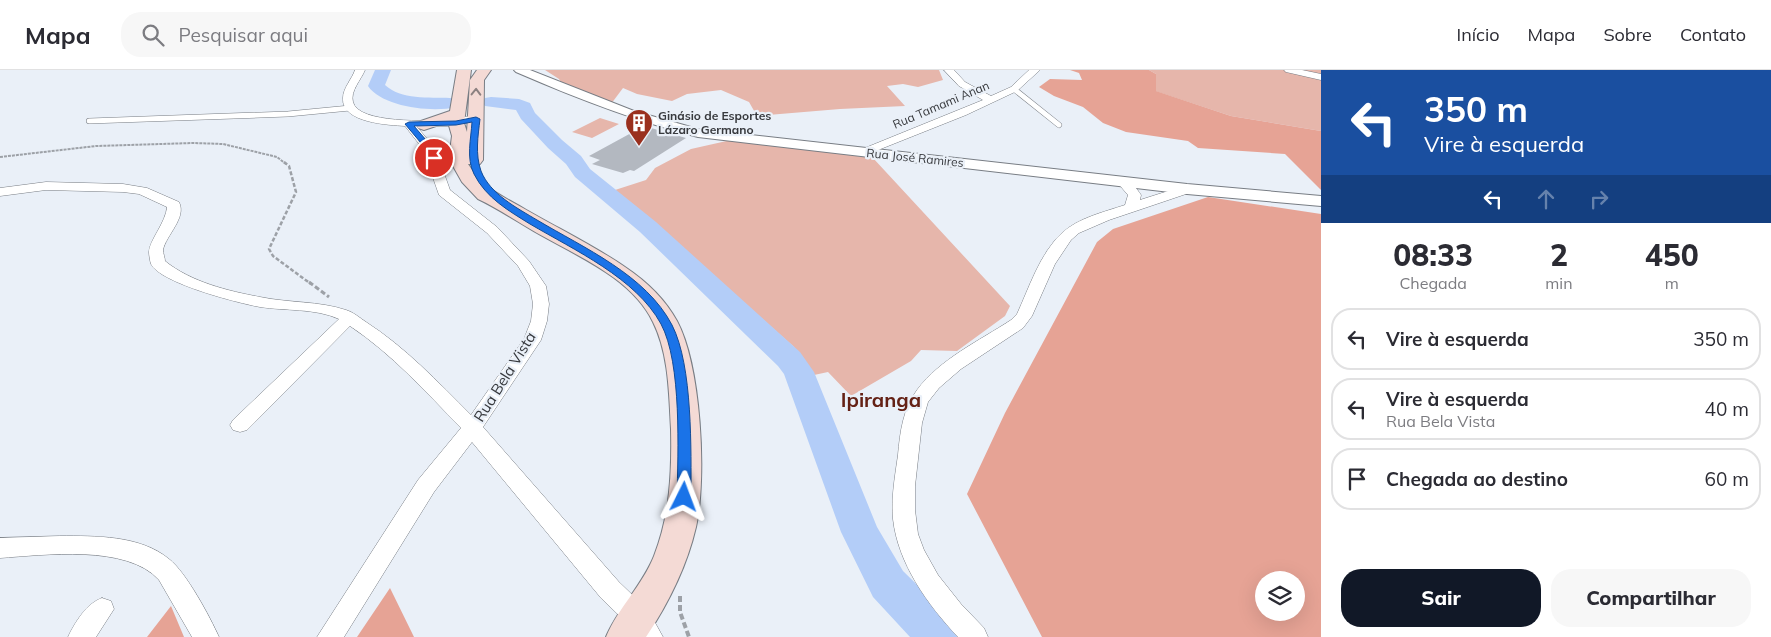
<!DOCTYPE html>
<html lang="pt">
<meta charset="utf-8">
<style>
:root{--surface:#fff;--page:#f7f7f7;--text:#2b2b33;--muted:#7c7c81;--line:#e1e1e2;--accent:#111827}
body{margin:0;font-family:Mulish,sans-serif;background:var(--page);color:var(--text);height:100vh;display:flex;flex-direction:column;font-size:19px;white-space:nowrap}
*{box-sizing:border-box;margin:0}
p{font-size:16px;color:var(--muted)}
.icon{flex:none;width:28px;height:28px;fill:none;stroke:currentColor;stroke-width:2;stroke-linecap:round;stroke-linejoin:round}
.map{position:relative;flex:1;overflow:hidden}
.side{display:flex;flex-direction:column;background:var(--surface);width:450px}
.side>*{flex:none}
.hud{background:#1a4fa0;color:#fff;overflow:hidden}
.controls{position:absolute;left:1255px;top:501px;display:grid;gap:10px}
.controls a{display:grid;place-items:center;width:50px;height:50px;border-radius:50%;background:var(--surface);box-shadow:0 5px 20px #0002;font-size:25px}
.pin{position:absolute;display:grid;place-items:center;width:42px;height:42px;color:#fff;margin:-21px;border:2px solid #fff;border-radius:50%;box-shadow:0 1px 5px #0007}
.me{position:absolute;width:55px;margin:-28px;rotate:3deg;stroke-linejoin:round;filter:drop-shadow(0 0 4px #0008)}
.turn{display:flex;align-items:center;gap:18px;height:105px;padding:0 20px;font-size:22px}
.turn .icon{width:65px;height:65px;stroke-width:2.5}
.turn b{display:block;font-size:35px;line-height:42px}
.lanes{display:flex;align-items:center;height:48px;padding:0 20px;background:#0003;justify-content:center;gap:25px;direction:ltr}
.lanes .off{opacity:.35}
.eta{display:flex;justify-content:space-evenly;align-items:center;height:85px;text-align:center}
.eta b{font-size:30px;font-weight:800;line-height:35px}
.action{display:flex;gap:10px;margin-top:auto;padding:10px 20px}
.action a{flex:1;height:58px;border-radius:20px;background:var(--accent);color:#fff;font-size:20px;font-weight:800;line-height:58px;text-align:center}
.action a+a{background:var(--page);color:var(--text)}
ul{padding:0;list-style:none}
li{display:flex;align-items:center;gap:15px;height:62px;margin:0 10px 8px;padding:0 10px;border:2px solid var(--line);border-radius:20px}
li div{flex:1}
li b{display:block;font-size:19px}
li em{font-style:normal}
header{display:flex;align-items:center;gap:30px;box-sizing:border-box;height:70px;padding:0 25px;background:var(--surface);border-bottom:1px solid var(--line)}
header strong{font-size:24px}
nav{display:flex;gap:28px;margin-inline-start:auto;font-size:18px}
.search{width:350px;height:45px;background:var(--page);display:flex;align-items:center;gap:12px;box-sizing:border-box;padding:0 18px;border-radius:20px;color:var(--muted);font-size:19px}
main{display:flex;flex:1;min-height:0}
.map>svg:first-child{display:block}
</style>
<header>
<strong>Mapa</strong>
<div class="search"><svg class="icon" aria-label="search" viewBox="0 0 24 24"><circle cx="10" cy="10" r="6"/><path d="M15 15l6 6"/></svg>Pesquisar aqui</div>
<nav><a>Início</a><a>Mapa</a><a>Sobre</a><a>Contato</a></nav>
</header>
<main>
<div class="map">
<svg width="1321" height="567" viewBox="0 0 1321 567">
<rect width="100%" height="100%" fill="#eaf0f8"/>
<path fill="#e6b6ab" d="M545 0H939L943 10 918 17 903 14 887 16 905 36 840 39 757 46 749 32 721 20 687 24 672 31 637 24 623 18 611 34 562 14 559 9Z
M1149 0H1321V61L1231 46 1155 21 1156 4Z
M600 48 619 54 592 68 572 62Z
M731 70 873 88 1010 236 1005 246 957 281 921 280 911 291 851 326 828 302 814 305 793 276 615 120 646 110 655 98 691 79Z"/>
<path fill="#e6a395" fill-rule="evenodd" d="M1070 0H1149L1156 4V21L1231 46 1321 61V120L1285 84 1198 78 1188 71 1126 62 1103 53 1083 37 1054 26 1039 17 1050 9 1082 10 1079 3Z
M1208 127 1321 144V567H1042L967 424 1005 343 1097 172 1113 159ZM1264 510H1296V542H1264Z
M390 518 414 567H357Z
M171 536 184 567H147Z"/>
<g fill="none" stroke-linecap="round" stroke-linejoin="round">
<path fill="#b3cdf8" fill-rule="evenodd" d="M375 0H391L385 15C401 30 429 27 450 28L456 29 459 33 456 37C433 43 382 37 368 16Z
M491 27 519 29 530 33 535 43 562 70 581 86 590 99 656 152 800 282 814 302 877 457 903 501 955 552 961 567H910L873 527 841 462 784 304 778 296 640 162 575 107 566 94 548 78 521 49 516 40 485 36 482 32 485 28Z"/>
</g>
<path fill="#b3b8c0" d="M644 56 686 68 634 101 630 100 623 103 592 94 600 90 589 86Z"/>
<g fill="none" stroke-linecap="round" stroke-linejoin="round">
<defs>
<path id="service" d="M1014 19 1059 55
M89 51 288 44 350 38"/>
<path id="minor" d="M355 0H365C361 10 350 21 353 32 358 54 430 51 448 50 457 49 475 43 481 49L480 51 448 56 417 57 435 78 450 120 497 157 529 191 546 216 549 234 547 251 541 270 483 357 619 512 648 540 663 567H636L630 556 601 528 472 372 434 422 344 567H317L418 410 461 358C426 322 392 284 350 256L247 360 240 362 233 360 230 355 233 350 339 249C315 238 285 241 260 237 238 233 160 213 151 194 150 191 149 185 149 182 149 171 166 152 167 137L139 124 123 122 46 120 0 126V118L46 112 123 114 147 118 179 132C187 148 166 165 163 180 163 183 165 188 165 191 191 212 228 221 260 227 289 233 319 231 346 240 353 242 360 248 366 252 405 277 438 312 471 345L524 269 531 251 533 234 530 216 518 196 487 163 439 125 423 79 405 56C389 55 341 53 343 28 343 18 352 9 355 0Z
M944 0H954L965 12 991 26 1011 17 1029 0H1040L1017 21 966 45 868 84H860L858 82 860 80 983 30 959 16Z
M1284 0H1302L1321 4V10L1286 2Z
M1122 107C1130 109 1137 119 1141 125L1140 130 1187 115 1193 119 1192 122 1109 150 1079 163 1071 170 1055 194 1032 246 1023 258 961 299 939 318 928 332 922 353 915 416V440L918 464 924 480 938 505 961 534 984 558 988 567H958C928 535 898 494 893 449 891 428 895 406 898 385 900 362 903 339 917 320 940 289 979 271 1011 250L1017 244C1029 218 1040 183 1062 163 1078 148 1104 142 1125 135L1128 125 1116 111Z
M60 466C95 466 140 465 169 489 186 502 210 547 219 567H192L159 510C127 474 44 485 0 488V468Z
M102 528 111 531 114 539 96 567H68C75 552 87 533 102 528Z"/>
<path id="tertiary" d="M514 0H530L634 41 698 59 1187 114 1321 126V136L1187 124 698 67C635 51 576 28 516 2Z"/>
<path id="secondary" d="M457 0H471L464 53 467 62 470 10 477 0H491L484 10 483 90 480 94H468C483 118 500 125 523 138 557 158 593 175 625 197 646 211 665 229 677 251 701 296 707 407 696 457 687 496 668 534 646 567H606C618 538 642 516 654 486 670 445 672 403 671 359 669 324 669 284 653 252 632 208 577 186 537 163 518 152 499 139 478 129L462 112 449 89 452 66 448 52 424 60 418 58 416 55 418 52 450 41Z"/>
</defs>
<use href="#service" stroke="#787d84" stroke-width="6"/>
<use href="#minor" stroke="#787d84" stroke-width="1"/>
<use href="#tertiary" stroke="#787d84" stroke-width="2"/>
<use href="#secondary" stroke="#787d84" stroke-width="2"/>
<path stroke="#9da1a7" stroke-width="2" stroke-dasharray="3 1" stroke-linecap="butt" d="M0 87 96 76 193 73 223 74 277 87 286 94"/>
<path stroke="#9da1a7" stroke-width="2.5" stroke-dasharray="4 2" stroke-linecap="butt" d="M284 92 289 96 296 122 269 179 273 186 311 214"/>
<path stroke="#9da1a7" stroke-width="3" stroke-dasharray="5 2.5" stroke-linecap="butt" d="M309 212 329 227"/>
<path stroke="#9da1a7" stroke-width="4" stroke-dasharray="6 3" stroke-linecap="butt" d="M680 526V542L689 567"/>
<use href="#service" stroke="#fff" stroke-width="5"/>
<use href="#minor" fill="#fff" fill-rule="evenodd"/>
<use href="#tertiary" fill="#fff" fill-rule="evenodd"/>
<use href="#secondary" fill="#f4dad5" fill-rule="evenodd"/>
</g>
<defs><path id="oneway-chevron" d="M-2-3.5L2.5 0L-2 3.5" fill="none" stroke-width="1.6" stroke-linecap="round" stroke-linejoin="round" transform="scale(1.25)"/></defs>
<use stroke="#8c8181" href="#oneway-chevron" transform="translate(476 22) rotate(-89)"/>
<path fill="#1a73e8" stroke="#114b97" d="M476 47 480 49C478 66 475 84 481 101 490 124 517 138 537 150 584 178 646 205 672 255 693 296 691 381 691 427L689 431 684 433 679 431 677 427C678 383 682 293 661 254 636 208 574 180 530 154 509 141 486 128 474 104 466 88 471 69 472 52L456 55 414 56 432 77 437 88 434 91 431 90 426 79 405 54 409 52 456 51Z"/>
<defs>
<symbol id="building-pin" viewBox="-11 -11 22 30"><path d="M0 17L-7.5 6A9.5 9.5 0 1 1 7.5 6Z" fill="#9a301e" stroke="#eaf0f8"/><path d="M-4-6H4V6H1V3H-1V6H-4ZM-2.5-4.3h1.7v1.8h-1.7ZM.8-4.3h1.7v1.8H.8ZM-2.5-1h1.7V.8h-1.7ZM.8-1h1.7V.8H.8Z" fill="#fff"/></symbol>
</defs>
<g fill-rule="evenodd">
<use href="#building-pin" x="623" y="37" width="32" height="43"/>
</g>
<g text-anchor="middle" stroke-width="4.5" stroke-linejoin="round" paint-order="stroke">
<g font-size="12" fill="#37393d" stroke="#eaf0f8">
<text transform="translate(941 35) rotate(-23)" y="4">Rua Tamami Anan</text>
<text transform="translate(915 88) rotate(6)" y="4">Rua José Ramires</text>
</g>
<g font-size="12" font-weight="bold" fill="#37393d" stroke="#eaf0f8" text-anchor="start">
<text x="658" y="50">Ginásio de Esportes<tspan x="658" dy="14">Lázaro Germano</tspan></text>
</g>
<g font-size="15" fill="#37393d" stroke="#eaf0f8">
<text transform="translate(505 307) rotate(-58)" y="5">Rua Bela Vista</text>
</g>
<g font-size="20" font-weight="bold" fill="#642115" stroke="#eaf0f8">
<text x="881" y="337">Ipiranga</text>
</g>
</g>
</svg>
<div class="controls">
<a><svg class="icon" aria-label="layers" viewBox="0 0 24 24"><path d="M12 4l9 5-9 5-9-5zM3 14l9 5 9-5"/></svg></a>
</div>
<div class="pin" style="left:434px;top:88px;background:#d93025"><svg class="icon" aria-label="arrive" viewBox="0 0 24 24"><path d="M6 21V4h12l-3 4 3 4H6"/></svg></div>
<svg class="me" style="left:684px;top:427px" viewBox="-20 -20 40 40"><path d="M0-17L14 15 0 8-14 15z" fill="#1a73e8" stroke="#fff" stroke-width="4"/></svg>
</div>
<section class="side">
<div class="hud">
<div class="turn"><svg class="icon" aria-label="left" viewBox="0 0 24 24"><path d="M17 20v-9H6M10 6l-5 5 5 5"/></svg><div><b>350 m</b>Vire à esquerda</div></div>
<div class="lanes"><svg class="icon" aria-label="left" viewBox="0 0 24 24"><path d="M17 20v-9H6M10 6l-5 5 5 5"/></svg><svg class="icon off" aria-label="ahead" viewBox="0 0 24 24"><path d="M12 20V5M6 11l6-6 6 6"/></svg><svg class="icon off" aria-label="right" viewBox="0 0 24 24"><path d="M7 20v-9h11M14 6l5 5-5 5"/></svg></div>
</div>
<div class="eta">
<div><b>08:33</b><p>Chegada</p></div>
<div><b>2</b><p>min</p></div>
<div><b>450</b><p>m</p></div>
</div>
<ul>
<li><svg class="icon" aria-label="left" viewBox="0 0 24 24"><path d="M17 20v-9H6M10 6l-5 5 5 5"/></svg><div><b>Vire à esquerda</b></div><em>350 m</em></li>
<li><svg class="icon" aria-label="left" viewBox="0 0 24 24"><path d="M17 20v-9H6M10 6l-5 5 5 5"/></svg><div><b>Vire à esquerda</b><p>Rua Bela Vista</p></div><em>40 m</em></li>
<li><svg class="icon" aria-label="arrive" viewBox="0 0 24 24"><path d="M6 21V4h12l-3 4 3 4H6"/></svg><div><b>Chegada ao destino</b></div><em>60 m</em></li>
</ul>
<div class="action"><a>Sair</a><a>Compartilhar</a></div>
</section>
</main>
